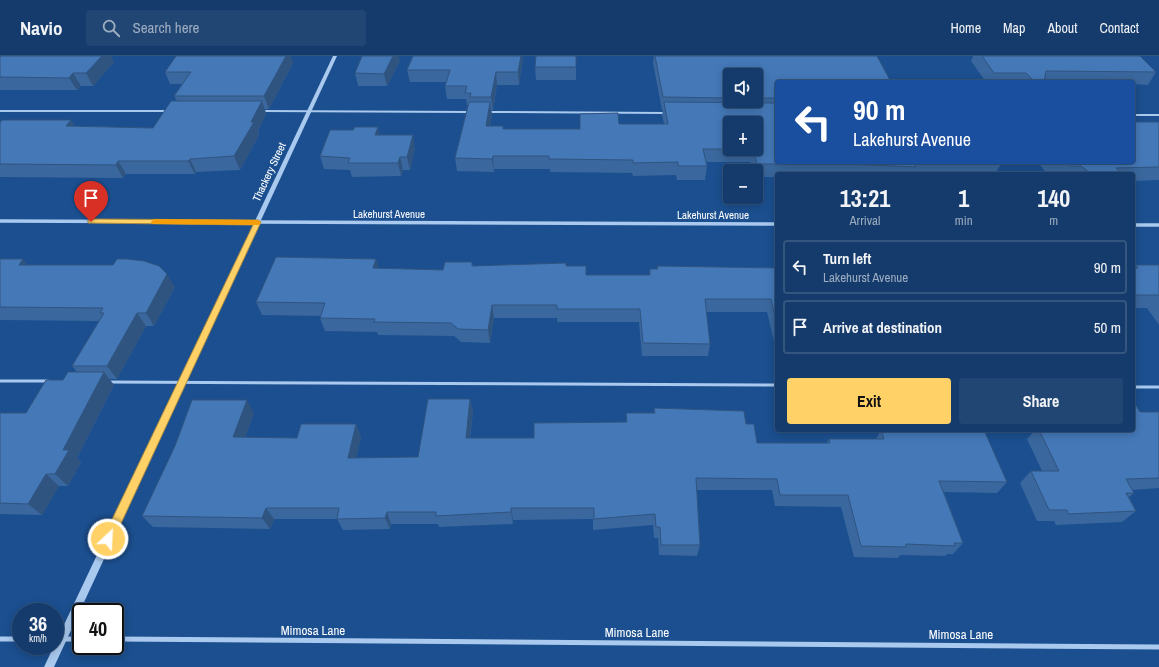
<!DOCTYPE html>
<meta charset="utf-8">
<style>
:root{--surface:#143b6b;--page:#214673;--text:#f1f3f6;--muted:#9dadc1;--line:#33557e;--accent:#ffd166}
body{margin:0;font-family:"Archivo Narrow",sans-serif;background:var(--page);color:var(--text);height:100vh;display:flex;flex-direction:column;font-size:15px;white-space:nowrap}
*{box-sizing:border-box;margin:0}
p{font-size:13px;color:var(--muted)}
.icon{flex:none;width:22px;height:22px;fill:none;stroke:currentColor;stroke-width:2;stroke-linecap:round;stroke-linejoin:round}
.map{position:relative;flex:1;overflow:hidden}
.panel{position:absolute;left:775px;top:116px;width:360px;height:260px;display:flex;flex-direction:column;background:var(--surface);border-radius:4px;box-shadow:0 2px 10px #0003,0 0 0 1px var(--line)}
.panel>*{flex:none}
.top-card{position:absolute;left:775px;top:24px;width:360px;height:84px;border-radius:4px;box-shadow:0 2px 10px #0003,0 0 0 1px var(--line);background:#1a4fa0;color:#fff;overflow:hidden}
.tools{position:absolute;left:723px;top:12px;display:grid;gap:8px}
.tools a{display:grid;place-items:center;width:40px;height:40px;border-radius:4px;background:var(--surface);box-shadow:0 2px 10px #0003,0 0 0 1px var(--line);font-size:20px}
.speed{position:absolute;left:12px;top:547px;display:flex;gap:8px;font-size:20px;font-weight:700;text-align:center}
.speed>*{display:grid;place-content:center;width:52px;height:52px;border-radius:50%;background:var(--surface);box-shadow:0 2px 10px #0003,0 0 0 1px var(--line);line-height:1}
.speed small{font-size:10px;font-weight:400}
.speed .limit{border:2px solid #111;border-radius:6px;background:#fff;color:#111}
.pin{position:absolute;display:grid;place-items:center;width:34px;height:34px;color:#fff;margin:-41px -17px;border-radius:50% 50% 50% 0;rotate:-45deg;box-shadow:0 0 4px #0007}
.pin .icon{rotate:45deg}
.me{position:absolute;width:44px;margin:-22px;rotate:25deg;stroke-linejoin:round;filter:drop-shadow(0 0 3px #0008)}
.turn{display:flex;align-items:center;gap:14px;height:84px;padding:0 12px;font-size:18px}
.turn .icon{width:52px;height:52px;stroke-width:2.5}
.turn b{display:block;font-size:28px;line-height:34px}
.eta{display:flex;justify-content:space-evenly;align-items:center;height:68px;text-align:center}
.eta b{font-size:24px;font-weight:700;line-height:28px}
.action{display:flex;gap:8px;margin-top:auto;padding:8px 12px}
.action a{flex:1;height:46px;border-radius:4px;background:var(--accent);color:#111;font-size:16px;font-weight:700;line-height:46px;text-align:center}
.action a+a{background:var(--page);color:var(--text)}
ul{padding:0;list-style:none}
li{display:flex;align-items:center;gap:12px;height:54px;margin:0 8px 6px;padding:0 4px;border:2px solid var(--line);border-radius:4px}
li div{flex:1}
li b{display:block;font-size:15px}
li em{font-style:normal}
header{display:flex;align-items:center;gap:24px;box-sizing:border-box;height:56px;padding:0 20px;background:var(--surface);border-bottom:1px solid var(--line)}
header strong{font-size:19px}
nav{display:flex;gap:22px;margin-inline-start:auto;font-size:14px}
.search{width:280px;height:36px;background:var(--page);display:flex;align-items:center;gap:10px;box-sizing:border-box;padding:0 14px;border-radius:4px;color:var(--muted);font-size:15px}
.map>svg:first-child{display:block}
</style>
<header>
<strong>Navio</strong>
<div class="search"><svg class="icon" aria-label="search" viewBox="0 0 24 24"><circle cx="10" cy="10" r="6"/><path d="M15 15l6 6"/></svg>Search here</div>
<nav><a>Home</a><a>Map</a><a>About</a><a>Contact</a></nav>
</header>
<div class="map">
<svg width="1159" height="611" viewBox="0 0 1159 611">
<rect width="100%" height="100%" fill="#1b4f8f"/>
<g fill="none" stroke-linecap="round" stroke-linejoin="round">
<path stroke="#a9c9ee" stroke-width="2" d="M0 55H168
M262 55 470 56
M488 56 666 57
M1133 59H1159"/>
<path stroke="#a9c9ee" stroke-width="3" d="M0 325H48
M108 326 777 329
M1133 331H1159"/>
<path stroke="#a9c9ee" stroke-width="3.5" d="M0 165 777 168
M1133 169H1159"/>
<path stroke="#a9c9ee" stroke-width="5" d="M0 583H21
M55 583H81
M115 583 1159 591"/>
<path fill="#a9c9ee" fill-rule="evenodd" d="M333 0H337L54 611H44Z"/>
</g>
<path fill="#3a679d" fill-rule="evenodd" d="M0 0 114 6 93 30H81L77 34H0Z
M413 0H523V3L519 29H497L493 54H491L492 59 490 70 503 73H580L619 68H664L662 59 663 54H662L653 7 654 0H877L777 26V106H1002L995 118H777V121H756V115H752L750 106H706L707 110 705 124H677L676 119 633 120 632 117 550 116V113H494V116L457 115 455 102 468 49H467L466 43H447L445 30 446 26H410L407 14ZM730 19H756V45H730Z
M576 0V24H536L535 11Z
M973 0H1140L1156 16 1148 29 1133 28V26H986L971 5Z
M400 5 387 30H358L355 17Z
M293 7 269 53H265L266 58 258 75 259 79 240 114 196 116 195 118H126L123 122 0 121V67L71 64 75 70 153 72 177 45 174 40 183 28H170L165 16Z
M1159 66V124L1133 125V118H1047L1038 106H1133Z
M380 79 415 92 410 114H403L401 120 352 121 350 114 324 113 320 100Z
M0 203 27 209 175 231 154 270H146L117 323H109L114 329 77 402 81 406 68 430H59L42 459 0 458V357H26L63 324 77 316 72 310 99 265 0 264Z
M472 206 473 210H566L586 219H649L650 213H657V210L777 212V298L767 256H706L710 288 708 300H642L639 266H557V262H494L490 287 461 286 454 280 378 279 377 276 325 275 320 262 321 260 262 259 256 246 379 212 443 214Z
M1135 209H1159V269L1147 252H1133V212Z
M470 343 473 355 470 382H534L626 366V357H654V352L746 368 757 387H827L829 383H876L881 374 1007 426 997 437 944 436 963 487 953 498H948L945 500 900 499 898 502 854 501 841 451 775 450 772 434H697L700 489 697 500 659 499 658 482H654L653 469 593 474V463L513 464V468L439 471 438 468H391L390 473 343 474 337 463H274L270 473 153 471 142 460 254 357 245 381 297 382 356 368 361 381 356 402 418 401Z
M1140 356H1159V432L1132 434 1134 437 1129 441 1136 455 1122 466 1056 469 1054 465H1037L1020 427 1031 415H1042L1027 383 1035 374H1133Z"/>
<path fill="#305480" d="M102 0H111L114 6 93 30 86 17Z
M286 0H291L293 7 269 53 264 40Z
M393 0H399L400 5 387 30 384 18Z
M521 0H523V3L519 29 518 16Z
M496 16 497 29 493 54 491 41Z
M73 17 81 30 77 34 69 22Z
M262 45 266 58 258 75 259 79 240 114 234 100 251 66Z
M490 46 492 59 487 83 486 70Z
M71 64 79 77 66 70Z
M378 71 381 84 375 79Z
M413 79 415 92 410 114 407 101Z
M493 100 494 113V116L492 103Z
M400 101 403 114 401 120 398 107Z
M190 103 196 116 195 118 188 105Z
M118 105 126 118 123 122 116 109Z
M23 203 34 217 19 209Z
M376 203 380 216 373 212Z
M167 218 175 231 154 270 146 257Z
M492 249 494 262 490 287 488 274Z
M137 257 146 270 117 323 107 310Z
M104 316 114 329 77 402 81 406 68 430 55 418 63 394Z
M470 343 473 355 468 395 466 382Z
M247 344 254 357 241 393 233 381Z
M356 368 361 381 353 414 348 402Z
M46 418 59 430 42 459 28 448Z
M266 452 274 463 270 473 262 462Z
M511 452 513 464V468L511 456Z
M387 456 391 468 390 473 385 462Z"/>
<path fill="#4478b7" stroke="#305480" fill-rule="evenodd" d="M0 0H102L86 17H73L69 22 0 21Z
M176 0H286L264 40H174L191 16H165Z
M362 0H393L384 18 355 17Z
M413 0H521L518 16H496L491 41H470L471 37H465L467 30H445L450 14H407Z
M536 0H576V11H535Z
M655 0H877L891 26H777V42H756V19H730V42L663 41Z
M982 0H1140L1156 16 1046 15 1044 26H1035L1026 17H994Z
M171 45H262L251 66H254L234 100 190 103 188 105H118L116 109 0 108V67L2 64H71L66 70 153 72Z
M469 46H490L486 70H503V73H580V58L618 57 619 68H668L664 46 777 47V106H1000L1001 107 913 106 916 111 846 108H757L753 93H703L707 110H678V106L633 107V104L549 103V100H493L492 103 455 102ZM730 67H756V93H730Z
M1133 66H1159V111L1116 112 1120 116H1089L1081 110H1070L1067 107H1056V106H1133Z
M355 71H378L375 79H413L407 101H400L398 107H348L350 102 320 100 330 74H353Z
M276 201 376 203 373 212 443 214 445 206H472V210L566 207V210H586V219H650V213H658L657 210 777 212V269L771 243H705L710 288 643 287 640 253H557V249H492L488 274 458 273 451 267 374 266 375 263 320 262 325 247 256 246Z
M0 203H23L19 209H113L117 203H127L144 205 159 210 167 218 146 257H137L107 310H72L104 257H100L103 252 0 251Z
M1135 209H1159V240L1158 239H1133V212H1138Z
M68 316H104L63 394H69L55 418H46L28 448 0 447V357H26L46 324H63Z
M428 343H470L466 382H534V367L627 366 626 357H655L654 352 744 355 746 368H754L757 387H830L829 383H884L881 374H984L1007 426 939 425 963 487H954L955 490 906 488V491L861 490 848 439H780L777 423 696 422 700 489H661L660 471H656L655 458 594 463V452H511V456L436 460V456H387L385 462 337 463 339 452H266L262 462 142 460 175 390 192 344H247L233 381 297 382 301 368H356L348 402 418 401Z
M1133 344 1140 356H1159V422L1126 423 1134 437H1126L1136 455 1068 458 1067 454H1049L1031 415H1059L1039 374H1133Z"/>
<path fill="#ffd166" stroke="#a68842" d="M91 163 258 164 261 166 112 487 108 488 104 487 103 483 104 480 253 169 88 167V164Z"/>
<path fill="#f59e0b" d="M154 163 258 164 261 167 258 169 152 168 151 166Z"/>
<g text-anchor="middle" stroke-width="3.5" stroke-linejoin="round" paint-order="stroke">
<g font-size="11" fill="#fff" stroke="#1b4f8f">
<text transform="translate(269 116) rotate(-65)" y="4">Thackery Street</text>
<text x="389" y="162">Lakehurst Avenue</text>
<text x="713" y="163">Lakehurst Avenue</text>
</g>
<g font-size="13" fill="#fff" stroke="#1b4f8f">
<text x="313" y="579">Mimosa Lane</text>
<text x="637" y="581">Mimosa Lane</text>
<text x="961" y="583">Mimosa Lane</text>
</g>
</g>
</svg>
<div class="tools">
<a><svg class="icon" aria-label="sound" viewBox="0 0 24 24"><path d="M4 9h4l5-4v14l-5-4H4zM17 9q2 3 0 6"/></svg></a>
<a>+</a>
<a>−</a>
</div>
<div class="speed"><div>36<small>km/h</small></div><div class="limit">40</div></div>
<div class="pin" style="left:91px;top:166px;background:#d93025"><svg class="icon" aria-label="arrive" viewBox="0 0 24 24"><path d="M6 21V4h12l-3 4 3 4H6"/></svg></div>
<svg class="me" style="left:108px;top:483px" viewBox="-20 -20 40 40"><circle r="17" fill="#ffd166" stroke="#fff" stroke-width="3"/><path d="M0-11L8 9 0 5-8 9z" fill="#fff"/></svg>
<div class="top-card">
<div class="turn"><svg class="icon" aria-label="left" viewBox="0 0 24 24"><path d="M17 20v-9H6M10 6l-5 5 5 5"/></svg><div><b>90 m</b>Lakehurst Avenue</div></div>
</div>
<section class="panel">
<div class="eta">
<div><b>13:21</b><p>Arrival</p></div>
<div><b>1</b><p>min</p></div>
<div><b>140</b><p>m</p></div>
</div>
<ul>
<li><svg class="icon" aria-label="left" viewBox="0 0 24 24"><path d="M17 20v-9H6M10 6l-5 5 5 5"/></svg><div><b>Turn left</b><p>Lakehurst Avenue</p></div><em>90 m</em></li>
<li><svg class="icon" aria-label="arrive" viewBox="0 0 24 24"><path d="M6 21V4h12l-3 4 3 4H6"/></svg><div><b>Arrive at destination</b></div><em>50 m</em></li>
</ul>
<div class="action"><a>Exit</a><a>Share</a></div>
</section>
</div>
